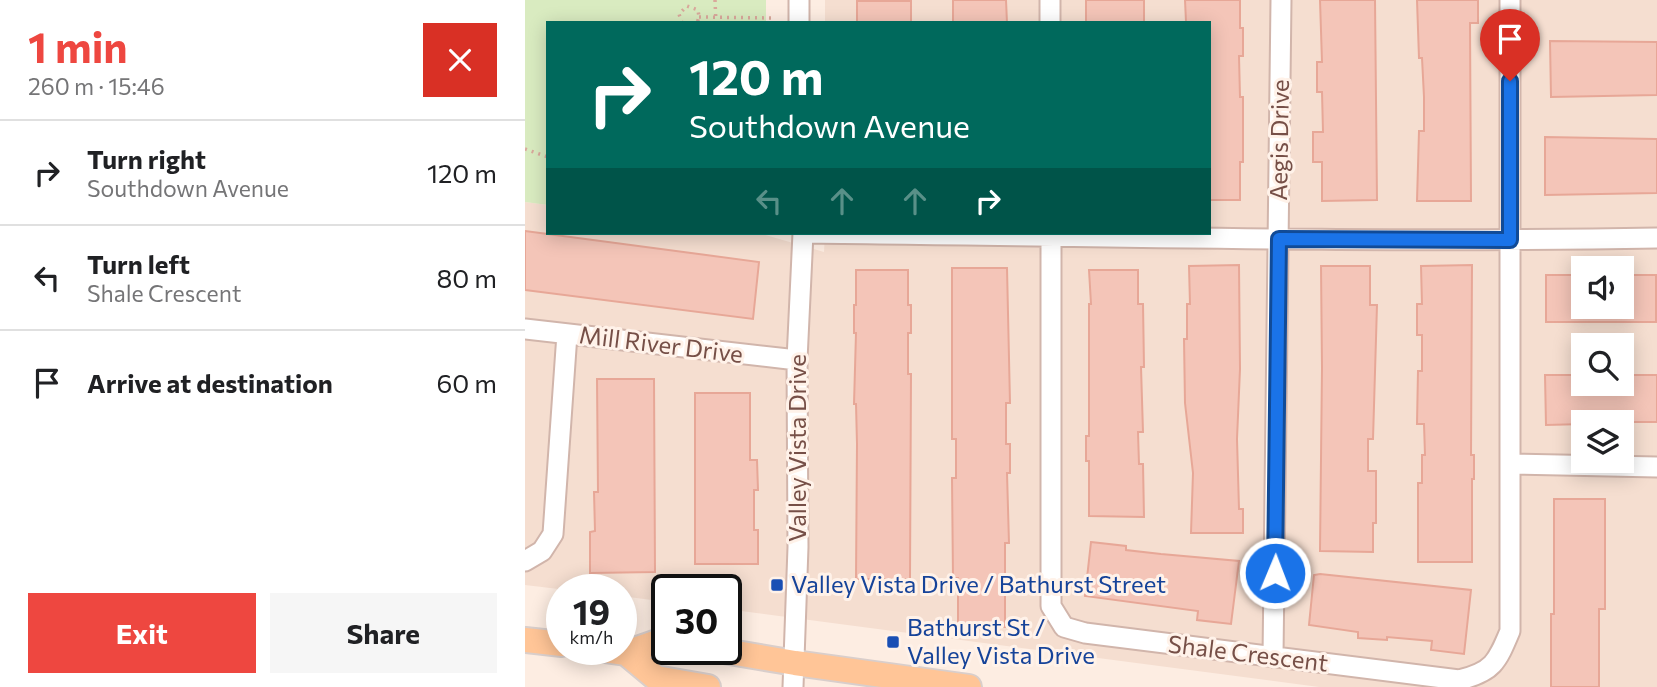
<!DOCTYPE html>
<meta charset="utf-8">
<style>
:root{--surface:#fff;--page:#f6f6f6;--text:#202124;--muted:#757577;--line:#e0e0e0;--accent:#ee4740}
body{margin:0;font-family:Commissioner,sans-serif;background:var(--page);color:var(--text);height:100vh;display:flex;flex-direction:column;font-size:26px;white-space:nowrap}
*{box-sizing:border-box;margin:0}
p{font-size:23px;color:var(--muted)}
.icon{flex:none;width:38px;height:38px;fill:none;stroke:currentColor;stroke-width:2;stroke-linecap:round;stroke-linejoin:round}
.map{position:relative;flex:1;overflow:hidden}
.sheet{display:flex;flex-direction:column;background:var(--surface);width:525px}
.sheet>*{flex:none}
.banner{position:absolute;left:21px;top:21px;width:665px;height:214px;border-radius:0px;box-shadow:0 4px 18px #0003;background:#00695c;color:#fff;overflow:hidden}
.controls{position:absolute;left:1046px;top:256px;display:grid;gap:14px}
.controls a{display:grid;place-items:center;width:63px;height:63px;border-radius:0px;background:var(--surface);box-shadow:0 4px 18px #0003;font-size:35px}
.speed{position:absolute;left:21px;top:574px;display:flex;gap:14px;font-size:35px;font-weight:700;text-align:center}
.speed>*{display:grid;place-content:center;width:91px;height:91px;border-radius:50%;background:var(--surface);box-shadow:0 4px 18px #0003;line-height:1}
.speed small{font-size:18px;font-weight:400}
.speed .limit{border:4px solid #111;border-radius:10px;background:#fff;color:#111}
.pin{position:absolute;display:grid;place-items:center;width:60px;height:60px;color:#fff;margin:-72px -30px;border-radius:50% 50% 50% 0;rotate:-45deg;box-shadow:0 0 7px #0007}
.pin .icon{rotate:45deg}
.me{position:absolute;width:77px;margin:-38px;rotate:1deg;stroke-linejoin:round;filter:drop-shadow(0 0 5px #0008)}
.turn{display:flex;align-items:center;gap:24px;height:147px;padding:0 28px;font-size:32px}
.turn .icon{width:91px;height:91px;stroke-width:2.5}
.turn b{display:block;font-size:49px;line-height:60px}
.lanes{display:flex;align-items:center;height:66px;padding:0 28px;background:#0003;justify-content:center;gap:35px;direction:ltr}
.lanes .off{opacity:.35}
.round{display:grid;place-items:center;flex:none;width:74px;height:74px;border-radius:0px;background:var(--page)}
.overview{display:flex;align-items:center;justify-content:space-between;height:119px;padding:0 28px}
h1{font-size:42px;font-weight:700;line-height:52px;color:var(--accent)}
.action{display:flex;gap:14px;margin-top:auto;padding:14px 28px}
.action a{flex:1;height:80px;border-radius:0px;background:var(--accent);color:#fff;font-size:28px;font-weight:700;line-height:80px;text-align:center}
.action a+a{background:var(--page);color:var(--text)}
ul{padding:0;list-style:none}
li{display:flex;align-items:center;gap:21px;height:105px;padding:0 28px;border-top:2px solid var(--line)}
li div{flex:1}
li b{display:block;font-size:26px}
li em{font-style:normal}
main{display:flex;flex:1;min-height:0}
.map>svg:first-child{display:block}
</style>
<main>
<section class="sheet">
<div class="overview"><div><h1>1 min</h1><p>260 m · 15:46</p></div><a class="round" style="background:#d93025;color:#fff"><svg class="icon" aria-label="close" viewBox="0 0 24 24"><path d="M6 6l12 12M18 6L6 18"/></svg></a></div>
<ul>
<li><svg class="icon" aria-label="right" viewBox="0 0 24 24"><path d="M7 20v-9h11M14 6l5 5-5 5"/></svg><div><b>Turn right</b><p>Southdown Avenue</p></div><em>120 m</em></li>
<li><svg class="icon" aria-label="left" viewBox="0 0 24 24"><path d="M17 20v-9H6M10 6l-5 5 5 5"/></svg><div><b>Turn left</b><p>Shale Crescent</p></div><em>80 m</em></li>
<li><svg class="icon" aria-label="arrive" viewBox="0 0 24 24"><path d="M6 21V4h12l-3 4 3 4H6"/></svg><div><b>Arrive at destination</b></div><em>60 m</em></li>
</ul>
<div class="action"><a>Exit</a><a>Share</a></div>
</section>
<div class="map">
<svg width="1132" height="687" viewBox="0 0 1132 687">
<rect width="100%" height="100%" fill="#fdede2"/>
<path fill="#f5ded0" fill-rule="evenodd" d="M300 0H1132V687H794L201 609V590H142V602L96 596V590H42L0 585V202L23 205V233H234L299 252 300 233H684V23H300ZM1059 268H1097V306H1059ZM1059 345H1097V383H1059ZM1059 422H1097V460H1059Z"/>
<path fill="#d9ebc0" d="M0 0H241V23H23V205L0 202Z"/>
<path fill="#f4c5b8" stroke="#e7a797" stroke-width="2" d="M428 0H481L482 23H428Z
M561 0H619V23H561Z
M660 0H715V28H718V56H714L715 97H718V162H715V200H684V22H661Z
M795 0H850L852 200 797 201V162H788V132H798L797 92H792V62H797Z
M892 0H953V23H945L946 201H892L894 131H899V97L897 58H894Z
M332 1H386V23H332Z
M1025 41 1132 42V95L1026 97Z
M1020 137 1132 139V193L1020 195Z
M0 231 234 262 228 319 0 290Z
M714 265 715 369 712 439 714 509H718V533H666L668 473 660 403 659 339H662V304H665L664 266Z
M947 265 946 455H949V479H947V562H893V483H897V455H900L899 424H892L893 371H897V335H892V304H897L896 266Z
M796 266H845V305H852L848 439H843V471H851V523H848V552L795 551 797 368Z
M427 268H482L485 403H481V444H485V473H482L484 543H480V627H433V578H428L427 478H431V439H427Z
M331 270H383V305H386V333H383V374H386L385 579H331L332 444 331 404H329L331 333H329V305H331Z
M564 270H613V304H618L619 367H616L618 432H613L614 464H618L619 517 564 516V461H561V436H564V304H566Z
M1021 275H1059V306H1097V275H1131V322H1021Z
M1020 375H1059V383H1097V375H1132V422H1059V424L1021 425Z
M72 379H129L130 572 65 573V532L70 531 69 492H73Z
M170 393H225V460H232L233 490H229V530H233V564H170Z
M1029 499H1080V609H1074V687H1026V614H1029Z
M566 542 601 546V550L636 554 714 561 706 624 672 620 673 611 560 596Z
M795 574 946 590 939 654 906 650 907 641 862 637V640L833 638V632L784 625 789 575Z"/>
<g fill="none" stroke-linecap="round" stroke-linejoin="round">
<defs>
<path id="minor" d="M274 0V23
M525 0V23
M526 233V606L539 627 560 633 934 680C968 672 972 662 985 631V0
M0 329 272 360
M987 464 1132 467
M0 561 17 551 28 534 42 334
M748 657 756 0
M268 687 273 547 272 360 278 233C563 236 847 243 1132 238"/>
<path id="major" d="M0 640 37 644
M72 649 101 653 135 641 142 642
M187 649 270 663 444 687
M101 653 131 678 183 687"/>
</defs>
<use href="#minor" stroke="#d1b5ab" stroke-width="23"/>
<use href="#major" stroke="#d9cecb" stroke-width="28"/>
<path stroke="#d9a89b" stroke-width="3.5" stroke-dasharray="2 5" stroke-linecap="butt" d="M190 0 191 23
M174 17 247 18
M157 23 154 14 162 6 173 10 174 17 172 23
M0 149 23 157"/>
<use href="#minor" stroke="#fff" stroke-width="19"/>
<use href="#major" stroke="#ffc597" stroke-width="24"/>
</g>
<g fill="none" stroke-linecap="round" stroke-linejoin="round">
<defs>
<path id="route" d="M750 573 754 239 985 240V81"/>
</defs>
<use href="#route" stroke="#114b97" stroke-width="18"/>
<use href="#route" stroke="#1a73e8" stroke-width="12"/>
</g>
<g fill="#1a4fb4" stroke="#fff2e9" stroke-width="2.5">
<rect x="245" y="578" width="14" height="14" rx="3.5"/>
<rect x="361" y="635" width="14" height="14" rx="3.5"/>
</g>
<g text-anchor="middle" stroke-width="6" stroke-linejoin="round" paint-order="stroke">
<g font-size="24" fill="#764f47" stroke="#fff2e9">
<text transform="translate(755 140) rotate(-89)" y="8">Aegis Drive</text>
<text transform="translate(136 345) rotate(7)" y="8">Mill River Drive</text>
<text transform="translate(273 448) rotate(-90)" y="8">Valley Vista Drive</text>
<text transform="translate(723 654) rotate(7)" y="8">Shale Crescent</text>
</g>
<g font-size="24" fill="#164399" stroke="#fff2e9" text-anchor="start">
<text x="266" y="593">Valley Vista Drive / Bathurst Street</text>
<text x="382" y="636">Bathurst St /<tspan x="382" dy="28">Valley Vista Drive</tspan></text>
</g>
</g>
</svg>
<div class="controls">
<a><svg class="icon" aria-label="sound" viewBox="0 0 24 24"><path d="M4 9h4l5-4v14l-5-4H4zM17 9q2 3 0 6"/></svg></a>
<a><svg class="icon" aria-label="search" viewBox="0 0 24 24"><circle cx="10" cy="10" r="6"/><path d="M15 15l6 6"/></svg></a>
<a><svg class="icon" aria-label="layers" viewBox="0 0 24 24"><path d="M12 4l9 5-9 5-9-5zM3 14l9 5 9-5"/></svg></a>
</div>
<div class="speed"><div>19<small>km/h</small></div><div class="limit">30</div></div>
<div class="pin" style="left:985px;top:81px;background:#d93025"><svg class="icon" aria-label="arrive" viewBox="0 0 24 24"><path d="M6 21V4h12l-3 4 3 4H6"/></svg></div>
<svg class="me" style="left:750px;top:573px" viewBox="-20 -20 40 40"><circle r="17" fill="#1a73e8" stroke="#fff" stroke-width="3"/><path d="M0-11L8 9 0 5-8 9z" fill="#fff"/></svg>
<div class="banner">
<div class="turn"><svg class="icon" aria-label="right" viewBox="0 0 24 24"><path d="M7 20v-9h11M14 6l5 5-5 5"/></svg><div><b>120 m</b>Southdown Avenue</div></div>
<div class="lanes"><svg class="icon off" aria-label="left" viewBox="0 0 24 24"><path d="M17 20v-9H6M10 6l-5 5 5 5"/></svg><svg class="icon off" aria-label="ahead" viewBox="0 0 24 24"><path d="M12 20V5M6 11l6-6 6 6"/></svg><svg class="icon off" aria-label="ahead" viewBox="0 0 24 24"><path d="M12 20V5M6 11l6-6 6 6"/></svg><svg class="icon" aria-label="right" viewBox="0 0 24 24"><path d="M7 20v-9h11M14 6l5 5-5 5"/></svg></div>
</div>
</div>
</main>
